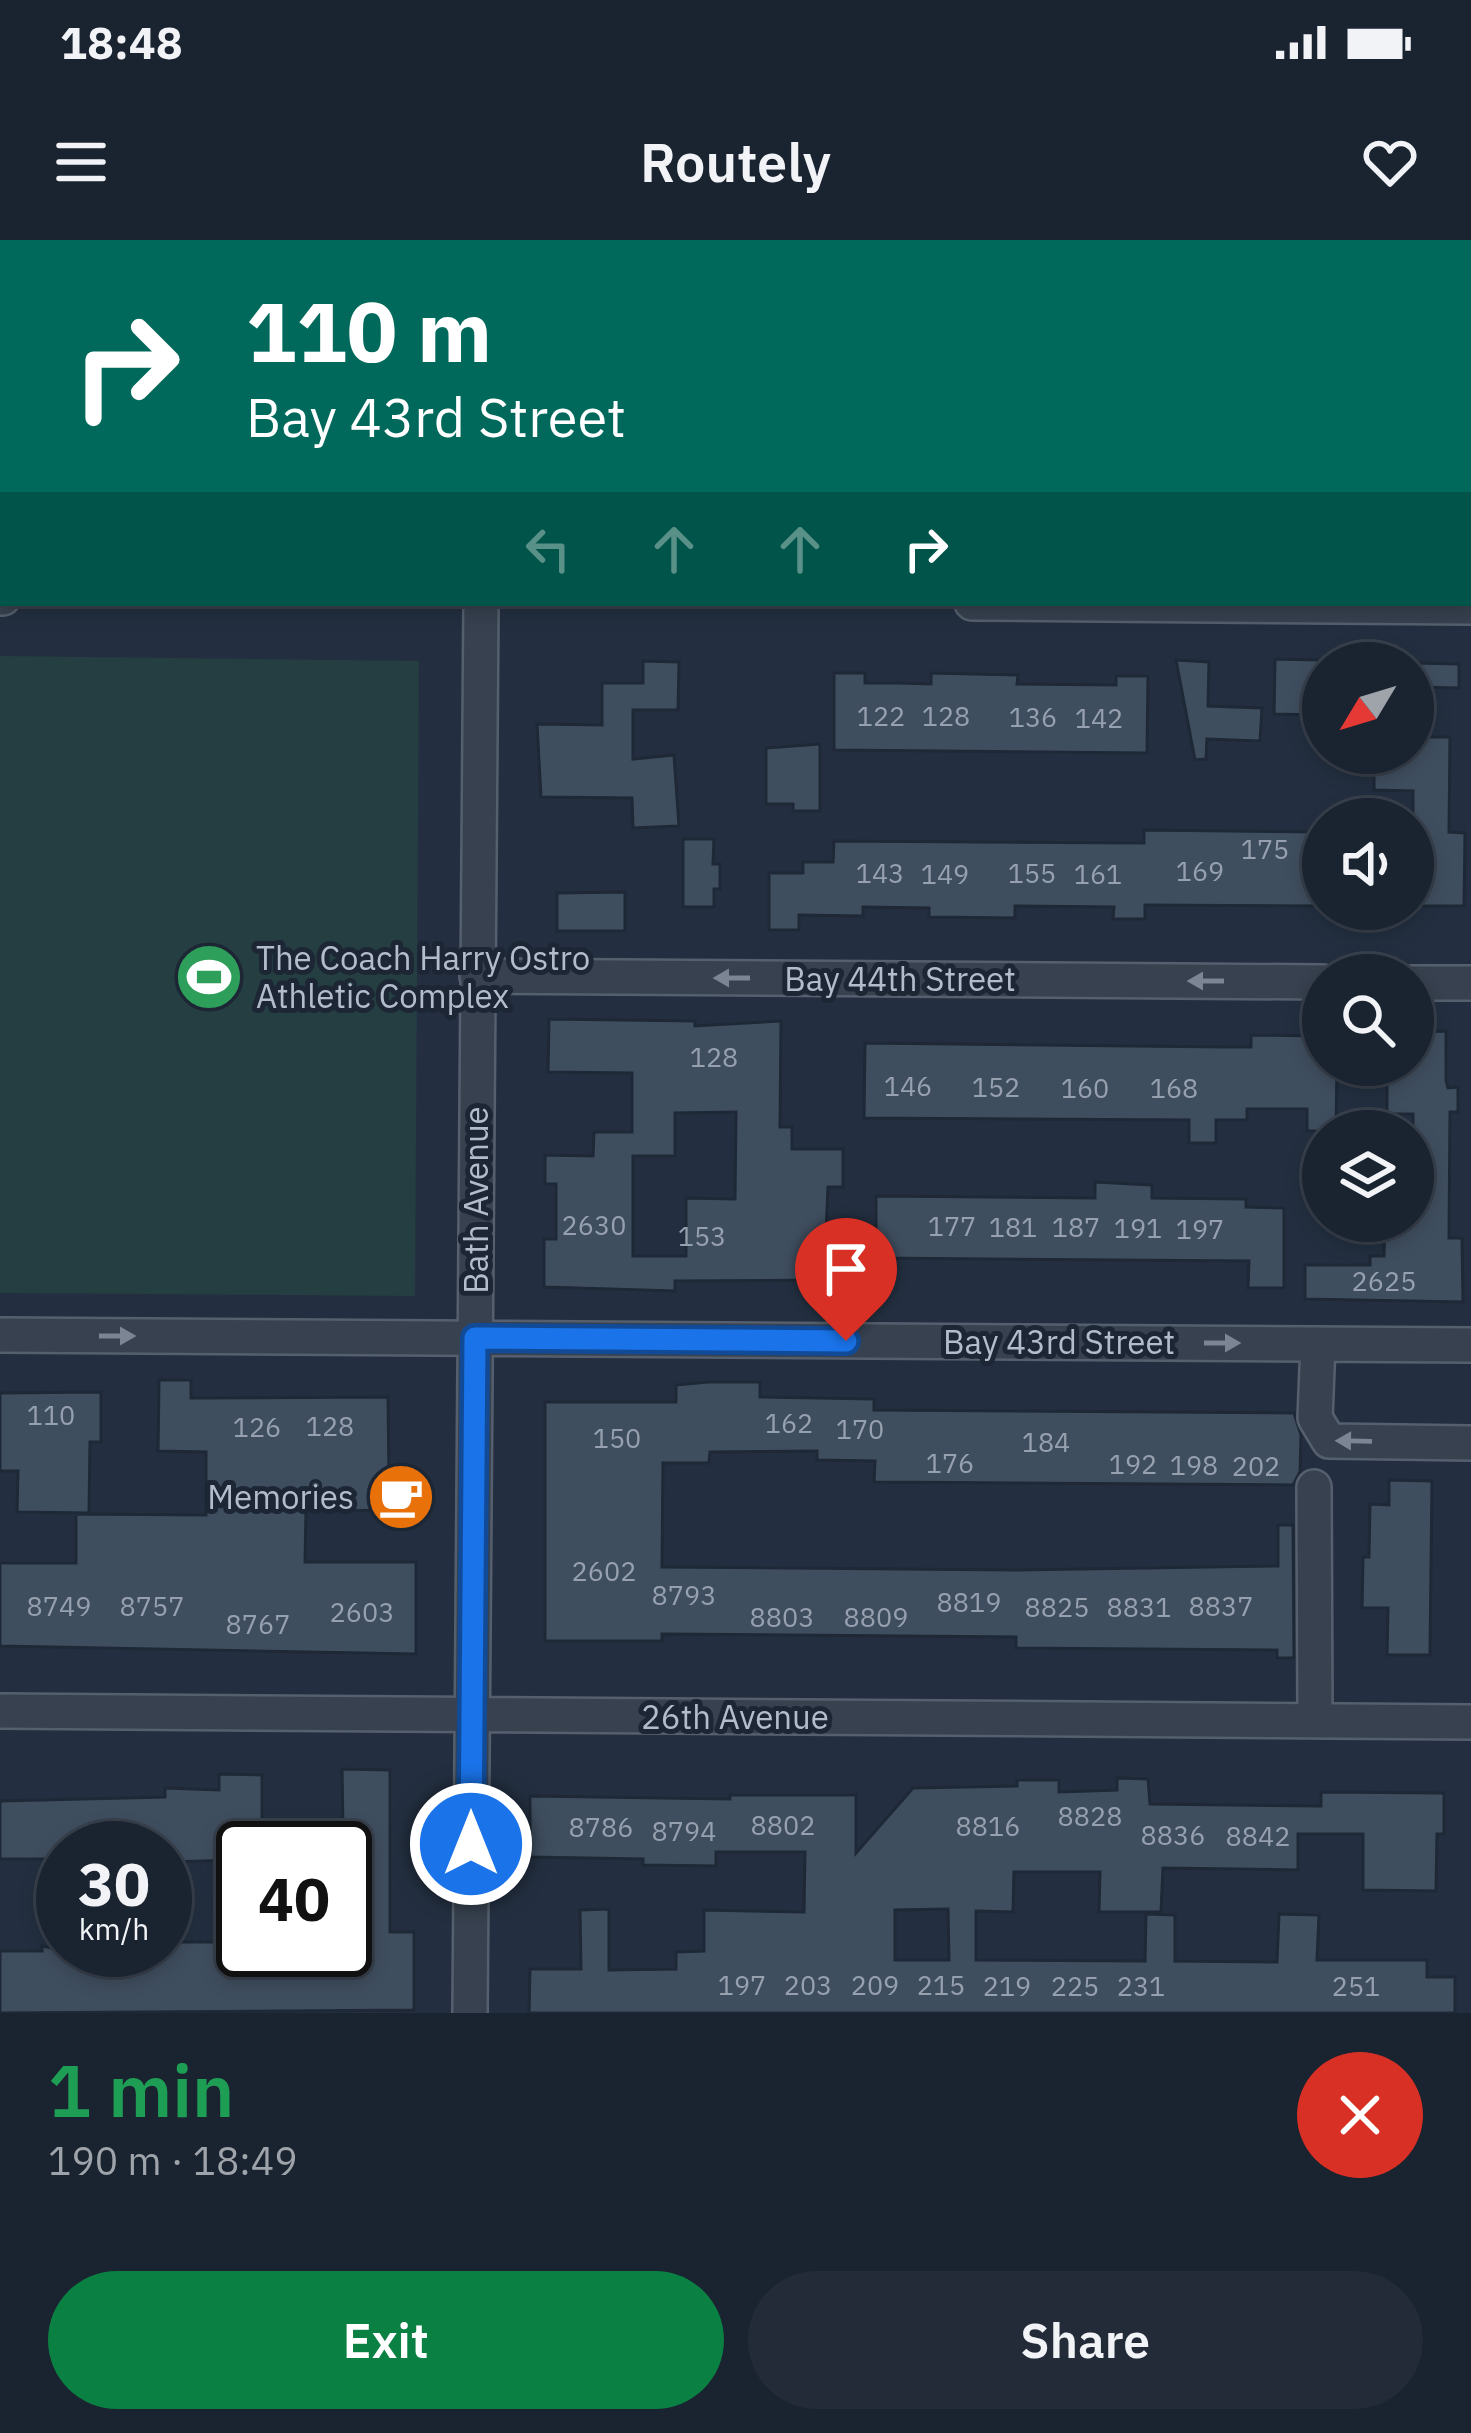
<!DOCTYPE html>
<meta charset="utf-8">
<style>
:root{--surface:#1a2330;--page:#232b38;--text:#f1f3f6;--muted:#9fa4ab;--line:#38404c;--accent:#0b8043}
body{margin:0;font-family:"IBM Plex Sans",sans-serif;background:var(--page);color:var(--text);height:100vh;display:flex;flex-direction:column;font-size:45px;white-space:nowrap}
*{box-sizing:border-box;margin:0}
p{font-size:39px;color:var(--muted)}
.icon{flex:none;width:66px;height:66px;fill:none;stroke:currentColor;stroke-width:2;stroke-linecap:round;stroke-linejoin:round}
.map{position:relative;height:1773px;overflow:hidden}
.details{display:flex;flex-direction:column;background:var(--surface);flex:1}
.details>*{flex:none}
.guide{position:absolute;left:0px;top:0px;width:1473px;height:366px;box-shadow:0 6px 18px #0003,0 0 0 3px var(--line);background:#00695c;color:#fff;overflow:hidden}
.needle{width:78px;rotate:232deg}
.tools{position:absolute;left:1302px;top:402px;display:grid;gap:24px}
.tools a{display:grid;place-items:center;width:132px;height:132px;border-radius:50%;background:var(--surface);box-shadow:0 6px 18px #0003,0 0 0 3px var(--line);font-size:60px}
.speed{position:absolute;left:36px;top:1581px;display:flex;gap:24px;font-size:60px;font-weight:700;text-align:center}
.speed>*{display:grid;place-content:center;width:156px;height:156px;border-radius:50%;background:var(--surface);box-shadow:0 6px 18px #0003,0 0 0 3px var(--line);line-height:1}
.speed small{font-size:30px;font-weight:400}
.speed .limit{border:6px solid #111;border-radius:18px;background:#fff;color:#111}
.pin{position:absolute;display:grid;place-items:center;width:102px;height:102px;color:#fff;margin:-123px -51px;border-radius:50% 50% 50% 0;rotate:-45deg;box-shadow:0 0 12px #0007}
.pin .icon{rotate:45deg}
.me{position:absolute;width:132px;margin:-66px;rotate:0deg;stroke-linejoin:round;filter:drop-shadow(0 0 9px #0008)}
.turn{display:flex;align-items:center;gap:42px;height:252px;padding:0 48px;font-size:54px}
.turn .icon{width:156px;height:156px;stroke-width:2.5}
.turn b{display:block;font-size:84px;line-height:102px}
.lanes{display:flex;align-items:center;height:114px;padding:0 48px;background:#0003;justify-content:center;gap:60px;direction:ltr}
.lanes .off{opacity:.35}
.round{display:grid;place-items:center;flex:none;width:126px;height:126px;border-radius:63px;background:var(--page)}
.summary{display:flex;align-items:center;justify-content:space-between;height:204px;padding:0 48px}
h1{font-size:72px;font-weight:600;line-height:90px;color:#1e9e55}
.cta{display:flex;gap:24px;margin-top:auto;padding:24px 48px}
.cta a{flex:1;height:138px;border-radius:72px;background:var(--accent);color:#fff;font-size:48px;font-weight:600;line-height:138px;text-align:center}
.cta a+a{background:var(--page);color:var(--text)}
.status{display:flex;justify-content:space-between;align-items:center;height:84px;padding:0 60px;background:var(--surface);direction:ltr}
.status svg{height:33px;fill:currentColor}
header{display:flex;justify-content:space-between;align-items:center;height:156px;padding:0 48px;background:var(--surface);font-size:54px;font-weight:600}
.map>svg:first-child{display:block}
</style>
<div class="status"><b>18:48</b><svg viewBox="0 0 49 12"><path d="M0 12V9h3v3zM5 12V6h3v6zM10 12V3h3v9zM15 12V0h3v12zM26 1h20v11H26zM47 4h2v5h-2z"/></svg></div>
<header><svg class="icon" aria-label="menu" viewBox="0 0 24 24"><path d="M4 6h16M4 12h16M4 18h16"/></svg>Routely<svg class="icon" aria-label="heart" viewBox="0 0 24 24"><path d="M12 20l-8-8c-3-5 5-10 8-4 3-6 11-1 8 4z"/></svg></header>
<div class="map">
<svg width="1471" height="1773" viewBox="0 0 1471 1773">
<rect width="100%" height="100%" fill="#232f40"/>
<path fill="#253e41" d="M0 416 419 421 415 1056 0 1053Z"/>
<path fill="#3f4e5f" stroke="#1e2836" stroke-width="3" fill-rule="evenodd" d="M1275 419 1319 420 1318 475 1274 474Z
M1176 420 1209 422 1208 466 1262 468 1260 501 1207 499 1206 519 1195 520Z
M643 421 679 422 678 470H633V519L674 515 679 586 633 588 632 558 541 557 537 484 602 485V443H643Z
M1413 423 1459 424V448L1413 447Z
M834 433H865V443H898L931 444V433L1018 435 1017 444 1116 445V436H1148L1147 513 834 510Z
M1413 497H1450L1449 592 1465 593 1464 666H1413V551L1374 550V521H1388V513H1413Z
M820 504V571H793V564H766V508Z
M1144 590 1323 592V666L1145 665V679H1113L1114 667 1015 666V678L929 677V668L863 667V676L799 675V690H769V633H803V622H833L834 601 1144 603Z
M683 599H714L713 624H720V649H714V667H683Z
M625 652V691H557V653Z
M549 779 695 781V786L781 781 780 887H792V909H843V947H828L824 1040 675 1041V1051L544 1047V999H556V944H545V915L593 916 594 892H632V833L548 832ZM736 872 735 959 686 958V1016H633V916H675V873Z
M1446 791V840L1448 848 1458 847V872H1450L1449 998H1462L1463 1062 1305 1059V1025H1370V1016H1384L1385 981H1413V874H1387V825H1413V792Z
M1251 795 1323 796V825H1337L1336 891H1307V869H1247V880H1216V903H1189V880L864 878 865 803 1228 807H1251Z
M1095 942 1152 945V958L1246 959V967L1284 968V1048H1248L1249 1021 876 1018V956L1095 958Z
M159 1140H191V1158L388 1157 389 1238H416V1270L306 1271 305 1322H416V1414L0 1406V1323H76V1274L206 1275V1212L158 1211Z
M708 1142H760V1157L874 1159V1170L1294 1173 1301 1195 1300 1232 1293 1245 874 1242 875 1221 817 1220V1211L710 1212 709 1223H663L662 1327 1016 1330 1278 1326V1285H1293L1294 1418H1277V1410L1016 1408V1397L662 1394V1401H545V1162H676V1145Z
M101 1152V1202H90L89 1273 17 1272 18 1231H0V1153Z
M1389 1240 1432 1241 1430 1415H1387L1388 1368H1362L1363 1317H1369L1370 1264 1389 1265Z
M342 1529 390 1530V1692H414V1770L0 1773V1711H42V1706L63 1710H165V1702H243V1710H345Z
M219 1534 262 1535V1608H243V1620L165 1622V1608H63V1619H0V1561L165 1557V1548L219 1550Z
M1117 1538 1148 1539 1150 1564 1321 1566V1552L1444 1553V1594H1437L1436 1651 1363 1650V1594H1298V1630L1163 1628 1161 1672H1099L1100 1632H1014L1013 1672 976 1671V1720L1145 1721 1146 1674 1175 1675V1721L1277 1722 1279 1674 1319 1675 1317 1720H1427V1737H1455V1773H529L530 1729H581L580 1670 609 1669V1730L676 1729V1712L704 1711V1670L804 1672 805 1612H716V1626L643 1625V1619L530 1617V1556L730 1559V1555H856V1613L913 1548 1017 1546V1540H1059V1552L1117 1550ZM948 1669 949 1720H895V1670Z"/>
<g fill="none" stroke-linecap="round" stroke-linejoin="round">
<defs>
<path id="minor" d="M483 3V0
M0 358H3
M972 363 1471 367
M477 736 1323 742
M1413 743H1471
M0 1095 1471 1105
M1318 1104 1315 1178 1329 1201 1471 1203
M1314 1247 1315 1481
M0 1471 1471 1482
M470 1773 481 363"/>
</defs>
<use href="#minor" stroke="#555f6d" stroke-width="38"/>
<use href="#minor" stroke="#37414f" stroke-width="33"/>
</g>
<defs><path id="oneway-solid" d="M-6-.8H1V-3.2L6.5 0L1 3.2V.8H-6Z" transform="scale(3)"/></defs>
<g fill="#7b8593">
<use href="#oneway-solid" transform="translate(732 738) rotate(-180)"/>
<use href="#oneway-solid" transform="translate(1206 741) rotate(-180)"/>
<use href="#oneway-solid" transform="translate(117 1096)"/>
<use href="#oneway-solid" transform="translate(1222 1103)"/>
<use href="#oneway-solid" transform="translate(1354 1201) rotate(-179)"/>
</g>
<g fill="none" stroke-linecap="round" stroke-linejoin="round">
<defs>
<path id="route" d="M471 1604 475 1098 846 1101"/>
</defs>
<use href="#route" stroke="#114b97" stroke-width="30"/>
<use href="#route" stroke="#1a73e8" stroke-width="21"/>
</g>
<defs>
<symbol id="stadium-disc" viewBox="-11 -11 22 22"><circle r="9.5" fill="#2e9e5b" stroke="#1c2634"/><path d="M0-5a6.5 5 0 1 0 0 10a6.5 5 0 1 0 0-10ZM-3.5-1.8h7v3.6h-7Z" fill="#fff"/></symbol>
<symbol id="cafe-disc" viewBox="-11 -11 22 22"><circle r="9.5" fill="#e8710a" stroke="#1c2634"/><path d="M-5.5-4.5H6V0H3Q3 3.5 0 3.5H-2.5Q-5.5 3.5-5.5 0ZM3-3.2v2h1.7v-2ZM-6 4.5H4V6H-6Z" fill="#fff"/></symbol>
</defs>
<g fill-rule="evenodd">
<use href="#stadium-disc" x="171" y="699" width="76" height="76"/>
<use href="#cafe-disc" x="363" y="1219" width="76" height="76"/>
</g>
<g text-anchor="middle" stroke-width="10" stroke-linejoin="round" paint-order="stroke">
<g font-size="27" fill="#96a0af">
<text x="881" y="486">122</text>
<text x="946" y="486">128</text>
<text x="1033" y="487">136</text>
<text x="1099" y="488">142</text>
<text x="1265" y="619">175</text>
<text x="1200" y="641">169</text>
<text x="880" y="643">143</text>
<text x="1032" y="643">155</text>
<text x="945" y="644">149</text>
<text x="1098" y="644">161</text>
<text x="714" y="827">128</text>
<text x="908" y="856">146</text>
<text x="996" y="857">152</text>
<text x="1085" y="858">160</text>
<text x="1174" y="858">168</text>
<text x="594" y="995">2630</text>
<text x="952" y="996">177</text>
<text x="1013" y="997">181</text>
<text x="1076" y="997">187</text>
<text x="1138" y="998">191</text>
<text x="1200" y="999">197</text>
<text x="702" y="1006">153</text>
<text x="1384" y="1051">2625</text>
<text x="51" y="1185">110</text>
<text x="789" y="1193">162</text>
<text x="330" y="1196">128</text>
<text x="257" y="1197">126</text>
<text x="860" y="1199">170</text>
<text x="617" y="1208">150</text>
<text x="1046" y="1212">184</text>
<text x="950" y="1233">176</text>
<text x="1133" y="1234">192</text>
<text x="1194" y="1235">198</text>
<text x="1256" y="1236">202</text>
<text x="604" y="1341">2602</text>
<text x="684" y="1365">8793</text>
<text x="969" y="1372">8819</text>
<text x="59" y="1376">8749</text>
<text x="152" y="1376">8757</text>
<text x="1221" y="1376">8837</text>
<text x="1057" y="1377">8825</text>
<text x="1139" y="1377">8831</text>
<text x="362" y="1382">2603</text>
<text x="782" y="1387">8803</text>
<text x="876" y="1387">8809</text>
<text x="258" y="1394">8767</text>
<text x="1090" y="1586">8828</text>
<text x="783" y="1595">8802</text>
<text x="988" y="1596">8816</text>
<text x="601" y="1597">8786</text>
<text x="684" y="1601">8794</text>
<text x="1173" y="1605">8836</text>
<text x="1258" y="1606">8842</text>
<text x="742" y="1755">197</text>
<text x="808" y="1755">203</text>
<text x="875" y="1755">209</text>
<text x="941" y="1755">215</text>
<text x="1007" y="1756">219</text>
<text x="1075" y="1756">225</text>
<text x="1141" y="1756">231</text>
<text x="1356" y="1756">251</text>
</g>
<g font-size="33" fill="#b3bcca" stroke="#1c2634" text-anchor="start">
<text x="256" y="730">The Coach Harry Ostro<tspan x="256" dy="38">Athletic Complex</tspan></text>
<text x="354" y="1269" text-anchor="end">Memories</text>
</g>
<g font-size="33" fill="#b3bcca" stroke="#1c2634">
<text x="900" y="751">Bay 44th Street</text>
<text transform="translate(476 960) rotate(-90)" y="12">Bath Avenue</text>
<text x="1059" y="1114">Bay 43rd Street</text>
<text x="735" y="1489">26th Avenue</text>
</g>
</g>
</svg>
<div class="tools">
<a><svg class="needle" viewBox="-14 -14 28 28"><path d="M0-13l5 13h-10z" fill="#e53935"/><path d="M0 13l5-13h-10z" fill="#9fa4ab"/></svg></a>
<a><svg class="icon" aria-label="sound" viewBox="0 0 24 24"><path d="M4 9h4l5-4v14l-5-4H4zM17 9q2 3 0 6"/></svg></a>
<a><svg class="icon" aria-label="search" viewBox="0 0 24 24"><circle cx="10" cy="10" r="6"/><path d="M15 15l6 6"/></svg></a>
<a><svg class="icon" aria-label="layers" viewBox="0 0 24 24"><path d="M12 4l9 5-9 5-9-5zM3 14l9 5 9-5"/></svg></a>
</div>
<div class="speed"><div>30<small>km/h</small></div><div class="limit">40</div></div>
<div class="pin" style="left:846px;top:1101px;background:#d93025"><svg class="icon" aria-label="arrive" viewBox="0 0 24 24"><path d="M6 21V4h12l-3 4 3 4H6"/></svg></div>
<svg class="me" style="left:471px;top:1604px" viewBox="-20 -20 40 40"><circle r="17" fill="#1a73e8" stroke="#fff" stroke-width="3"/><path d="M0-11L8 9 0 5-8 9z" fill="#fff"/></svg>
<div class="guide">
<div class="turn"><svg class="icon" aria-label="right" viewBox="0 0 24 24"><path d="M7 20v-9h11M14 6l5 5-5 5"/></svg><div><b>110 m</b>Bay 43rd Street</div></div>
<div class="lanes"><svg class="icon off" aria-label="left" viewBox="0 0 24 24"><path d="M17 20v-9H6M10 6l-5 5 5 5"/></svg><svg class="icon off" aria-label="ahead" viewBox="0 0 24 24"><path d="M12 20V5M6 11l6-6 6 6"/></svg><svg class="icon off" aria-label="ahead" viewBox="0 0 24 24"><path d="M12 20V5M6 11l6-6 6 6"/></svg><svg class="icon" aria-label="right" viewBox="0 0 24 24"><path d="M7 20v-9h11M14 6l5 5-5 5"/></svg></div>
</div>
</div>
<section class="details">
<div class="summary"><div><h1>1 min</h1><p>190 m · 18:49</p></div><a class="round" style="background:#d93025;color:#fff"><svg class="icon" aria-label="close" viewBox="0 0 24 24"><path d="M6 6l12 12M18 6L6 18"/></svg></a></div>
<div class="cta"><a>Exit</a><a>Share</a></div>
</section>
